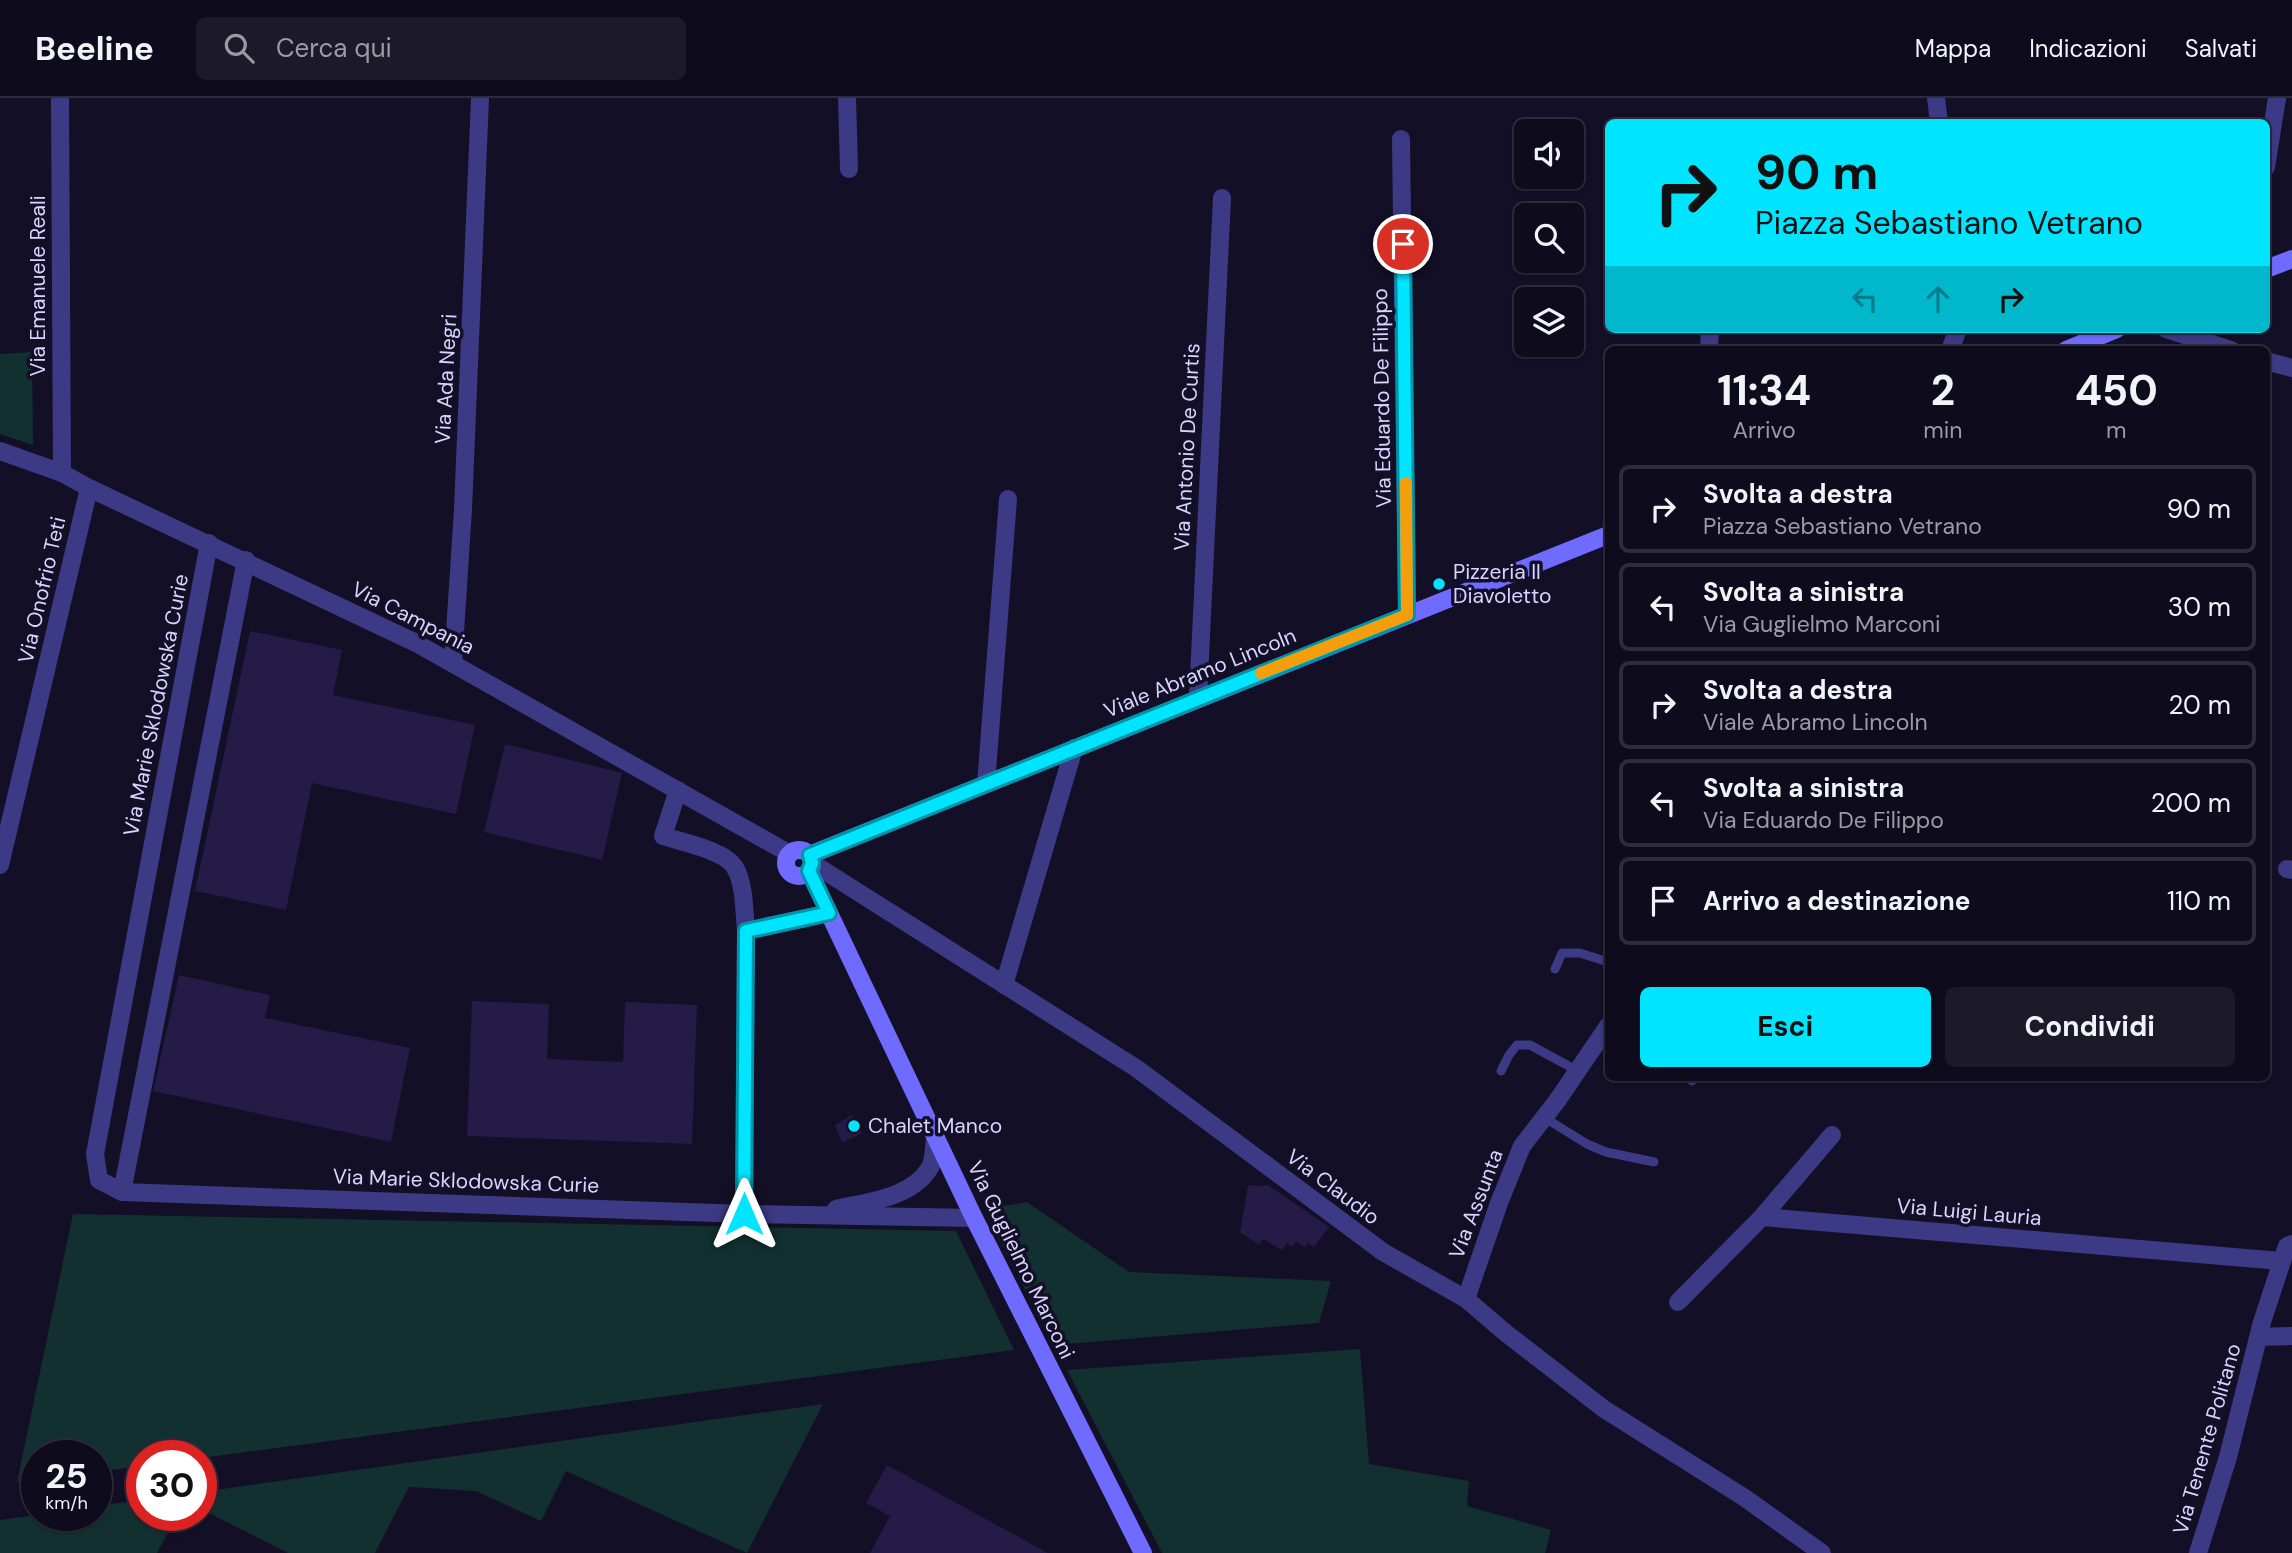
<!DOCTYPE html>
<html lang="it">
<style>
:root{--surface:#0e0b1c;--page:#1c1929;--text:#f1f3f6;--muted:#9b9ba3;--line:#2e2b3b;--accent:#00e5ff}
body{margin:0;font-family:"DM Sans",sans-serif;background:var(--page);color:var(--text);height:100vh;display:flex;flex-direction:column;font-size:26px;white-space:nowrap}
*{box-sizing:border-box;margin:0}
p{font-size:23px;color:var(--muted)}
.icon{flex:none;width:38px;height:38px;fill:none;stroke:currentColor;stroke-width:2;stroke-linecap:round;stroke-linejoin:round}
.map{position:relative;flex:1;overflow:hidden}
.drawer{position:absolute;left:1605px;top:248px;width:665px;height:735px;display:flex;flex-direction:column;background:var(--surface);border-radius:10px;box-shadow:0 2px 5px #0004,0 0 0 2px var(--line)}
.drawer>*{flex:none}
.guide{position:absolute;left:1605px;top:21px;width:665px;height:214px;border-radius:10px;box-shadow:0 2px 5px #0004,0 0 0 2px var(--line);background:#00e5ff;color:#111;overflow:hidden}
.tools{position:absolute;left:1514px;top:21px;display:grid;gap:14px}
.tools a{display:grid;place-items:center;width:70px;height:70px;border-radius:10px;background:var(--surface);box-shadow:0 2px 5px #0004,0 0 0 2px var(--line);font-size:35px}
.speed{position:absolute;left:21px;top:1342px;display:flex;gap:14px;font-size:35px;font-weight:700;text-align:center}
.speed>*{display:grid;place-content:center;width:91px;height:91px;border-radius:50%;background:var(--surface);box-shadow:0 2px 5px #0004,0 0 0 2px var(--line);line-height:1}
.speed small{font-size:18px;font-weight:400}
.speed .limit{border:10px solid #d22;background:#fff;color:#111}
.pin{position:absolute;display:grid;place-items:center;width:60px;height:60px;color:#fff;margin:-30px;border:4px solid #fff;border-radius:50%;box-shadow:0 2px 7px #0007}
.me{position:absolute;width:77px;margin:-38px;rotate:0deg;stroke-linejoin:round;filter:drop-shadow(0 0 5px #0008)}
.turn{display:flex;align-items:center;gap:24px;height:147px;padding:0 35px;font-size:32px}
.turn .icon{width:91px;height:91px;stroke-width:2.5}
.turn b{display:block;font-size:49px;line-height:60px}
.lanes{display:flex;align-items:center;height:66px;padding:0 35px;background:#0003;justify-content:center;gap:35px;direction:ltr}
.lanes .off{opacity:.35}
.eta{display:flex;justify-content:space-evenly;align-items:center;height:119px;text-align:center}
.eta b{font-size:42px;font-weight:700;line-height:49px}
.primary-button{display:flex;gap:14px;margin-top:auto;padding:14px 35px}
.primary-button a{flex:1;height:80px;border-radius:10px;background:var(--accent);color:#111;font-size:28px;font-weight:700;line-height:80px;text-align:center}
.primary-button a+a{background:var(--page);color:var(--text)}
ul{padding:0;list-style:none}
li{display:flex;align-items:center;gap:21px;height:88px;margin:0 14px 10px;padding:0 21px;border:4px solid var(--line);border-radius:10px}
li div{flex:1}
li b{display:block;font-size:26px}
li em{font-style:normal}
header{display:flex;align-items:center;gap:42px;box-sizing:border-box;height:98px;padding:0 35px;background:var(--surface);border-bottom:2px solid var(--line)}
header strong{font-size:33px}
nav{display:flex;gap:38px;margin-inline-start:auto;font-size:24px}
.search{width:490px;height:63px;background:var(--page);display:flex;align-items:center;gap:18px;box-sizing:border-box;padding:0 24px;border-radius:10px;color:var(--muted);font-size:26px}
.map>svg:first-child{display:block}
</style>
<header>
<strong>Beeline</strong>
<div class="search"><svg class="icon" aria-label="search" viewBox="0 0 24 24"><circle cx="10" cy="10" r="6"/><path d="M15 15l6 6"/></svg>Cerca qui</div>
<nav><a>Mappa</a><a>Indicazioni</a><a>Salvati</a></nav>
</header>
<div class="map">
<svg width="2292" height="1455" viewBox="0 0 2292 1455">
<rect width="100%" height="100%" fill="#130f26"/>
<path fill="#12302f" d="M32 254 33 347 0 336V256Z
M1027 1104 1129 1174 1331 1183 1319 1225 1054 1247 995 1134 986 1111Z
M73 1116 956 1133 1014 1252 201 1360V1358H142V1368L96 1374V1358H37V1382L17 1384Z
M1360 1251 1369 1366 1469 1383 1467 1408 1551 1432 1545 1455H1162L1067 1272Z
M823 1306 747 1455 566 1373 541 1423 476 1393 409 1389 375 1455H288L209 1415 172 1427 157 1455H0V1422L37 1417 96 1418V1408L142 1402V1418H201V1394Z"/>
<path fill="#241b47" d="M250 533 342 552 333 597 475 627 456 716 312 685 286 812 195 793Z
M505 646 622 675 602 762 484 734Z
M179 877 270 897 265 920 410 950 391 1044 153 993Z
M472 903 549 906 547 961 623 964 625 904 697 907 692 1046 467 1038Z
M852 1017 862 1035 842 1045 835 1027Z
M1248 1087 1259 1088 1268 1087 1329 1129 1314 1149 1308 1145 1305 1149 1296 1143 1292 1149 1287 1145 1282 1152 1263 1141 1259 1147 1240 1134Z
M887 1367 1048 1455H870L890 1418 866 1405Z"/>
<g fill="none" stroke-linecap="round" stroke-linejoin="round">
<path stroke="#3d3a85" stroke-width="9" d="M1555 871 1562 855H1580L1608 864
M1501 973 1509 957 1517 947H1530L1578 973
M1688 980 1692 983
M1545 1020 1587 1046 1606 1054 1654 1064"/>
<path stroke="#3d3a85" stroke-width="18" d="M60 0 62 375
M847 0 849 71
M1936 0 1939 24
M1401 41 1407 517
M2266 69 2277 0
M2166 231 2231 252
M1709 252 1710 231
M1950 252 1958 231
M2266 263 2292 270
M0 353 62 375 89 390 416 545 790 756
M209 445 95 1056 99 1082 122 1094 744 1116 974 1120
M453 565 463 411 480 0
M1198 600 1222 100
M986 686 1008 401
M678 692 663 738C681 744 723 752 734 768 745 785 744 813 746 833
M812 765 1136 970 1383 1154 1466 1201 1507 1236 1604 1311 1745 1400 1822 1455
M0 767 89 390
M2287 771 2292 772
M1004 887 1074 650
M1832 1037 1762 1119 2281 1163
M122 1094 246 462
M836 1111C866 1104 911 1100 929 1071 934 1064 934 1048 935 1039
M744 1116 746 833 829 815
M1466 1201 1499 1105 1522 1048 1557 1003 1608 928
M1678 1204 1762 1119
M2259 1239 2292 1238
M2198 1455 2228 1359 2262 1224 2287 1148 2292 1146"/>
<path stroke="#6f6bff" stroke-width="18" d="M2266 171 2292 161
M2066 252 2117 231
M786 765a13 13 0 1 1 26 0a13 13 0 1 1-26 0Z
M809 757 1608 437
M809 773 974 1120 1143 1455"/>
</g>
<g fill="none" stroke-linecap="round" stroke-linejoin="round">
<defs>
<path id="route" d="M744 1116 746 833 829 815 809 773 812 765 810 757 1407 517 1403 146"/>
</defs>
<use href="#route" stroke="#0095a6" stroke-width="18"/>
<use href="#route" stroke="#00e5ff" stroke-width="12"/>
<path stroke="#f59e0b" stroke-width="12" d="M1261 575 1407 517 1406 385"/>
</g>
<g fill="#00e5ff" stroke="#130f26" stroke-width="2.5">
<circle cx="1439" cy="486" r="7"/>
<circle cx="854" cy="1028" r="7"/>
</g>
<g text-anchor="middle" stroke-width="7" stroke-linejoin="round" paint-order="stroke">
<g font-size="21" fill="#d9d4ff" stroke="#130f26">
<text transform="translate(38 188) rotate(-90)" y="7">Via Emanuele Reali</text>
<text transform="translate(446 281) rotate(-87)" y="7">Via Ada Negri</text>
<text transform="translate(1382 300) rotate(-91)" y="7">Via Eduardo De Filippo</text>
<text transform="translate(1187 349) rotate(-87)" y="7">Via Antonio De Curtis</text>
<text transform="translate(42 492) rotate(-77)" y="7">Via Onofrio Teti</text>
<text transform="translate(413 520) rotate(27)" y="7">Via Campania</text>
<text transform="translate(1200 575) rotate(-22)" y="7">Viale Abramo Lincoln</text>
<text transform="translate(156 607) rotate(-79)" y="7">Via Marie Sklodowska Curie</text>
<text transform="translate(466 1083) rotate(2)" y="7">Via Marie Sklodowska Curie</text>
<text transform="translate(1333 1089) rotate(37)" y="7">Via Claudio</text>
<text transform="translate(1476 1106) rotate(-69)" y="7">Via Assunta</text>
<text transform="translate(1969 1114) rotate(5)" y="7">Via Luigi Lauria</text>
<text transform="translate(1021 1162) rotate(64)" y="7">Via Guglielmo Marconi</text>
<text transform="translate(2207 1341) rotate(-74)" y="7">Via Tenente Politano</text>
</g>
<g font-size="21" fill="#d9d4ff" stroke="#130f26" text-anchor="start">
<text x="1453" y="481">Pizzeria Il<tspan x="1453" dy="24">Diavoletto</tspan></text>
<text x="868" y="1035">Chalet Manco</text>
</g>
</g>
</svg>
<div class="tools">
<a><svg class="icon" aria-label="sound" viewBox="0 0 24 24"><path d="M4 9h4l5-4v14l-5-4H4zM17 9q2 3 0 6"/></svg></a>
<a><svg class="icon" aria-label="search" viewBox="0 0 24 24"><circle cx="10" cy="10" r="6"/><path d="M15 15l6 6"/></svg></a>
<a><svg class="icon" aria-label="layers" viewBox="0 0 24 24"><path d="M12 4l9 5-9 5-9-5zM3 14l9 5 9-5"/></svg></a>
</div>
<div class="speed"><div>25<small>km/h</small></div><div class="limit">30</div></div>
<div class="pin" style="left:1403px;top:146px;background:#d93025"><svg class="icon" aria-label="arrive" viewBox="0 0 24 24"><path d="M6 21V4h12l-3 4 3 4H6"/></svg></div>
<svg class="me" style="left:744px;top:1116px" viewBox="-20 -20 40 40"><path d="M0-17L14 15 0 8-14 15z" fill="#00e5ff" stroke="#fff" stroke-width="4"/></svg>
<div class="guide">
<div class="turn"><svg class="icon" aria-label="right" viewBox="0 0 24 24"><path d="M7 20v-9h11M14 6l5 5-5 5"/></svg><div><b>90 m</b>Piazza Sebastiano Vetrano</div></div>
<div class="lanes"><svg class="icon off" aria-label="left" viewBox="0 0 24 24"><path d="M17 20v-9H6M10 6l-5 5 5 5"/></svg><svg class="icon off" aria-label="ahead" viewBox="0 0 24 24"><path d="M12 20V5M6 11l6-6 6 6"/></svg><svg class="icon" aria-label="right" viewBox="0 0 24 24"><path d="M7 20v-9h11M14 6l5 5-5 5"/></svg></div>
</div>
<section class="drawer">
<div class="eta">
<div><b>11:34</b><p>Arrivo</p></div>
<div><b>2</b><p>min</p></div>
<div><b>450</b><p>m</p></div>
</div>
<ul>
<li><svg class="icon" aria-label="right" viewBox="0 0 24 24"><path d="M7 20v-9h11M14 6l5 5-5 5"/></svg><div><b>Svolta a destra</b><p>Piazza Sebastiano Vetrano</p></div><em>90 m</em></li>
<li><svg class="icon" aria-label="left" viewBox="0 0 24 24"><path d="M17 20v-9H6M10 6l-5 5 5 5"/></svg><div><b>Svolta a sinistra</b><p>Via Guglielmo Marconi</p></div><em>30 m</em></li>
<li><svg class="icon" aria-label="right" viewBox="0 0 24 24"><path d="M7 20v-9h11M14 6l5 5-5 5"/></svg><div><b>Svolta a destra</b><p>Viale Abramo Lincoln</p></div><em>20 m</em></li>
<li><svg class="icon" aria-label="left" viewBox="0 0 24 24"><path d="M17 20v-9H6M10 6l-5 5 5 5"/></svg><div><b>Svolta a sinistra</b><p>Via Eduardo De Filippo</p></div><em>200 m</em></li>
<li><svg class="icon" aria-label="arrive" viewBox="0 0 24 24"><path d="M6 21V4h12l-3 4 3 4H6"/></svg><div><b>Arrivo a destinazione</b></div><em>110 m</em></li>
</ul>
<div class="primary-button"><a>Esci</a><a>Condividi</a></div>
</section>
</div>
